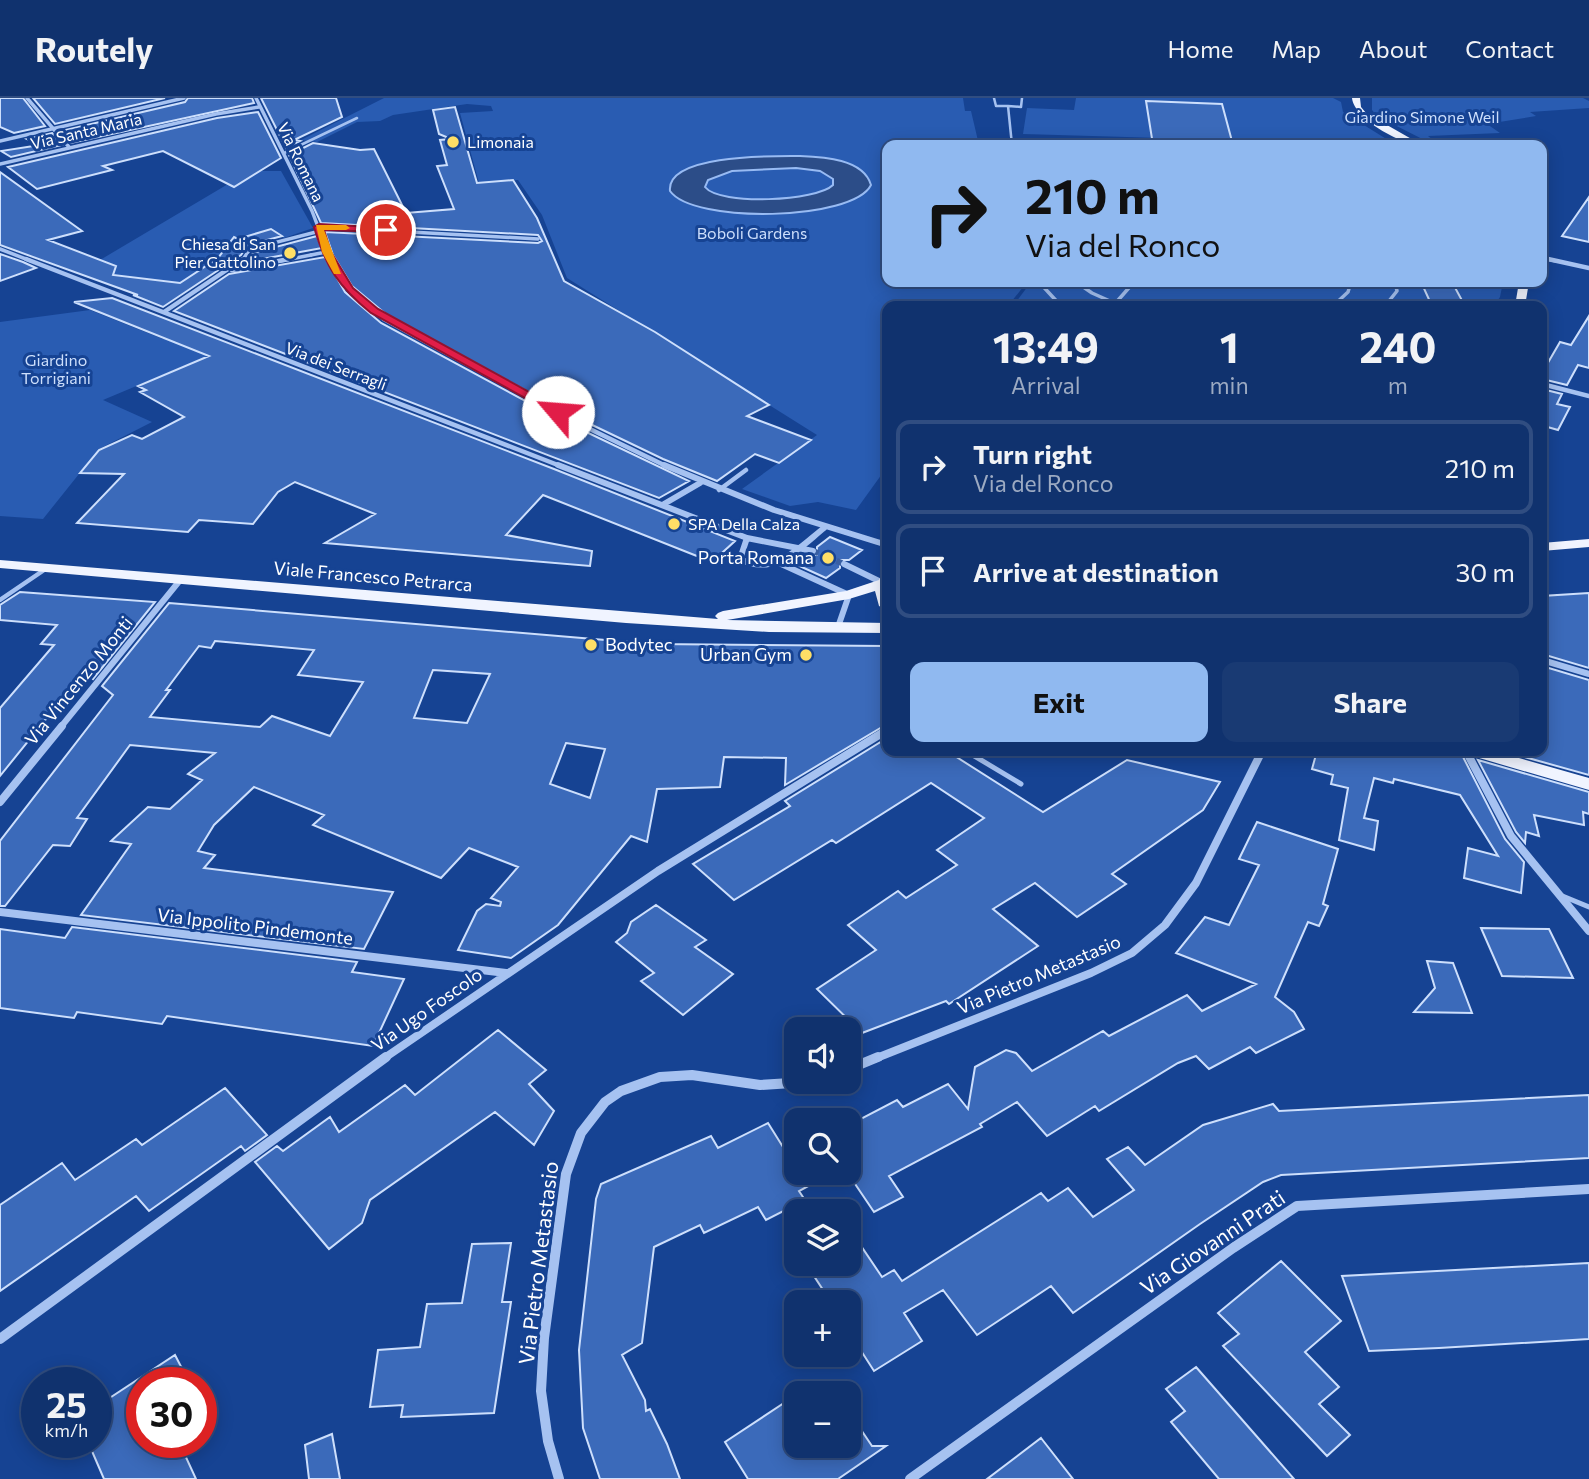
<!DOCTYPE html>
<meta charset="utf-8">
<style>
:root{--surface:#10326e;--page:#193a73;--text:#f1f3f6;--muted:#9caac2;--line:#304d81;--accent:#90b9f0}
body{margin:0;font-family:Commissioner,sans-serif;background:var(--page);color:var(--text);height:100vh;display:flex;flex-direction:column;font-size:26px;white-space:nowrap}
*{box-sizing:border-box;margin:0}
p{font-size:23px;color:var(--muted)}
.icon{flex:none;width:38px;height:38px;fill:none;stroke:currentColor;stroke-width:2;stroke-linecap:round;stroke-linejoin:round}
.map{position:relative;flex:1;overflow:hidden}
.details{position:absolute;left:882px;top:203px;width:665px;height:455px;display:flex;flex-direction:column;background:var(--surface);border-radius:14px;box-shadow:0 4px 18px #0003,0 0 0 2px var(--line)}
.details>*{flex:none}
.hud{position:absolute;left:882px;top:42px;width:665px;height:147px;border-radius:14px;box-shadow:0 4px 18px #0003,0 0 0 2px var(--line);background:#90b9f0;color:#111;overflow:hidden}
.tools{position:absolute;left:784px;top:919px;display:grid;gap:14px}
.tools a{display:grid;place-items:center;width:77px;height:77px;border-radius:14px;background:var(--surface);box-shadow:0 4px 18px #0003,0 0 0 2px var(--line);font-size:35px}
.speed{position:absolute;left:21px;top:1269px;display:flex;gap:14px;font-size:35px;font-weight:700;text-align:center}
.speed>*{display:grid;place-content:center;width:91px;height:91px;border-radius:50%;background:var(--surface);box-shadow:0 4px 18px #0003,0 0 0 2px var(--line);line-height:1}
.speed small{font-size:18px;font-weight:400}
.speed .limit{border:10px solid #d22;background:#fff;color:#111}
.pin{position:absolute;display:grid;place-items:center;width:60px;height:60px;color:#fff;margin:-30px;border:4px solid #fff;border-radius:50%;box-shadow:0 2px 7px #0007}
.me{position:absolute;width:77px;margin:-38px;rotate:297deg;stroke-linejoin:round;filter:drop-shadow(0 0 5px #0008)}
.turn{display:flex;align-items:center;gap:24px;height:147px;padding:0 28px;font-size:32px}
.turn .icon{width:91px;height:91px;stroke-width:2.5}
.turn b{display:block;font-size:49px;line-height:60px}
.eta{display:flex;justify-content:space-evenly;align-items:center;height:119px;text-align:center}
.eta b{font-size:42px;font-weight:700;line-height:49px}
.button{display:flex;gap:14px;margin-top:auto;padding:14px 28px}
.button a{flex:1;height:80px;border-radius:14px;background:var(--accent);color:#111;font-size:28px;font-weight:700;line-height:80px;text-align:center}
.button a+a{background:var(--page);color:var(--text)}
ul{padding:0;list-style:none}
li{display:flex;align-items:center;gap:21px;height:94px;margin:0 14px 10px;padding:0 14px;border:4px solid var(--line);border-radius:14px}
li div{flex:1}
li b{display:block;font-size:26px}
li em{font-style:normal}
header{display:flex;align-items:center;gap:42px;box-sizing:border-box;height:98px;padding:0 35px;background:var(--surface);border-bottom:2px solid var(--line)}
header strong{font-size:33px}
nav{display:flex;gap:38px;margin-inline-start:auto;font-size:24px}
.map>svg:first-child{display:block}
</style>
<header>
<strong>Routely</strong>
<nav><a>Home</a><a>Map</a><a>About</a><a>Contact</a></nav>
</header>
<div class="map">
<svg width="1589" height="1381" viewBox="0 0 1589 1381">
<rect width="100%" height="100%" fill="#164393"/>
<path fill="#295cb2" d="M384 0H963L965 13H971L979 47H887V184H1027L1008 208H887V369L856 412 818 404 790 408 742 391 817 337 567 180 542 117 518 82 479 85 460 15 493 13 491 8 467 6 393 17 380 23 357 24 317 44 301 42Z
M1076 0H1333L1341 4 1343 14 1396 47 1023 36 1027 10 1074 12Z
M1372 0H1583L1589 3V10L1530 14 1536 18 1487 26 1500 35 1428 38 1438 46 1434 47 1377 18 1372 12Z
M250 73H281L313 130 284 140 270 131 231 143 218 160 168 193 158 182 143 180 125 193 69 172 100 162Z
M1031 184H1503L1500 199 1494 208H1013Z
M90 212 163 241 187 231 234 247 103 302 152 324 99 351 43 421 0 418V224Z"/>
<path fill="#2c4d88" stroke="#98bbf3" stroke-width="2" fill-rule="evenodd" d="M798 58C821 59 863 60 871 87 853 123 693 126 670 93 666 56 773 58 798 58ZM796 70 820 73 833 81V87C817 103 720 108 705 89L708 82 732 73Z"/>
<path fill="#3b6aba" stroke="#cddffc" stroke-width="2" fill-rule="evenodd" d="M0 0H23L45 28 14 35 0 29Z
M33 0H165L55 26Z
M188 0H252L254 5 71 45 61 33 185 4Z
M261 0H336L342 19 294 42 300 43 286 50Z
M1146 3 1222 6 1233 47H1153Z
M455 9 477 85 513 82 537 120 564 183 655 234 769 307 747 318 811 342 779 365 755 356 717 383 663 361 561 312 387 217 352 188 333 157 325 134 538 145 542 143 538 137 321 125 289 57 313 45 360 52 374 51 406 115 454 111 437 68 447 67 440 42 451 41 439 36 433 12Z
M258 14 281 60 234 89 163 53 103 68 112 72 37 91 8 69 217 20Z
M52 35 62 47 11 59 1 53 40 47 27 41Z
M0 74 82 133 48 142 116 168 113 177 180 185 218 160 234 139 238 141 271 131 282 138 248 147 241 157 163 209 133 197H138L0 147Z
M1589 99V144L1562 138Z
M317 138 322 150 246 164 253 155Z
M0 156 23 164 36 170 0 183Z
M325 159 345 194 381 225 557 320 689 383 659 400 174 213 229 176Z
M1421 184H1452L1465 208H1432Z
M112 200 554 371 735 443 712 464 543 397 506 437 592 453 590 468 325 445 375 416 295 384 278 394 253 426 199 422 188 434 77 425 124 376 80 375 99 352 132 337 142 341 184 319 140 294 146 292 138 288 209 258 74 204Z
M1589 218V270L1578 267 1567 287 1542 281V275L1560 244 1571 247Z
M1542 291 1562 296 1557 306 1570 309 1558 332 1544 328 1542 333Z
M830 439 862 452 849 462H840V470L826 480 795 466 806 457H817V449Z
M20 494 155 504 93 581 84 574 0 678V610L54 547 41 546 57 527 0 522V507Z
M1589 495V570L1542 556V498Z
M169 505 653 546 887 548V626L785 687 786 660 724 659 720 689 657 691 647 744 631 738 558 827 511 860 458 852 477 813 486 806 500 808 501 804 491 800 518 769 469 750 441 780 313 727 324 717 254 689 214 727 198 753 215 757 204 770 393 794 364 851 81 817 131 746 111 743 148 709 170 711 202 682 188 676 215 655 130 647 77 720 87 721 70 748 53 747 5 808H0V743L113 597 102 588ZM215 543 314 552 298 577 363 584 330 638 272 618 260 629 150 619 170 592H166L199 548 211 550ZM433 572 490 576 467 625 414 620ZM566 645 605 651 590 700 550 686Z
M1542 568 1589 582V677L1503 653H1542Z
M887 640V653H947L1043 714 1127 662 1220 684 1203 712 1112 776 1126 786 1077 819 1035 785 993 811 1038 848 949 906 946 903 862 935 817 891 876 852 848 827 898 793 906 800 957 767 937 752 984 720 931 685 836 745 832 742 734 802 693 766 790 708 785 703Z
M1317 653H1460L1505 741 1524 764 1521 795 1464 780 1468 750 1498 758 1460 697 1394 681 1393 685 1374 680 1364 720 1378 723 1374 752 1339 742 1348 690 1331 686 1333 677 1312 671Z
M1478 662 1589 694V716L1583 714 1584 727 1534 717 1539 738 1526 734 1525 745 1516 734Z
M1257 724 1338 751 1323 806 1328 808 1319 828 1308 824 1275 899 1294 914 1304 931 1256 955 1250 949 1209 971 1196 958 1178 965 1099 1013 1095 1008 1047 1038 1017 1004 980 1026 982 1029 889 1078 903 1099 874 1114 849 1077V1027L897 1002 903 1009 948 986 968 1011 975 969 1006 952 1016 955 1032 973 1103 933 1109 938 1187 897 1202 913 1256 886 1176 855 1205 819 1229 827 1259 767 1239 761Z
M656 807 706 842 695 849 733 876 683 917 641 883 654 875 616 844 627 835 631 824Z
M72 829 357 864 352 874 404 881 373 948 167 918 162 926 77 914 74 920 0 910V831L65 840Z
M1481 830 1549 831 1573 880 1502 878Z
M1427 863 1453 865 1472 915 1414 914 1435 890Z
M498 932 546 972 529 986 554 1013 534 1047 495 1014 370 1102 362 1125 329 1151 255 1064 277 1048 283 1053 330 1019 339 1034 405 987 415 997Z
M225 990 267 1037 245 1053 241 1048 149 1113 136 1098 0 1193V1107L62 1065 75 1082 136 1041 142 1047Z
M1589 997V1060L1281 1077 1263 1084 1200 1126 1073 1215 1051 1188 977 1237 943 1192 904 1215 922 1243 874 1273 849 1234V1204H831L812 1175 828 1166H849V1130L882 1179 894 1172 902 1183 1041 1095 1048 1103 1068 1090 1093 1119 1134 1092 1107 1061 1128 1049 1145 1067 1203 1027 1273 1006 1279 1013Z
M768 1025 783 1049 796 1042V1074H834L799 1093 805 1102 766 1122 758 1109 704 1135 700 1127 654 1149 642 1245 622 1257 645 1302 646 1313 650 1311 667 1346 680 1381H600L583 1330 579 1252 596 1101 601 1086 711 1038 718 1050Z
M511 1145 502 1204H511L494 1315 401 1319 403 1307 370 1309 378 1252 420 1249 427 1206 462 1205 472 1146Z
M1281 1163 1341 1223 1305 1254 1339 1289 1319 1306 1350 1337 1327 1358 1223 1248 1239 1236 1218 1215Z
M1589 1165V1241L1439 1250 1369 1253 1342 1178Z
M175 1257 189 1284H142V1344H179L196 1381H104L88 1344H96V1309Z
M1196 1269 1294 1381H1219L1171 1324 1185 1313 1166 1291Z
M796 1297V1348H849V1314L872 1348H886L838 1381H748L725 1344Z
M332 1336 340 1381H309L305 1347Z
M1041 1340 1073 1381H987Z"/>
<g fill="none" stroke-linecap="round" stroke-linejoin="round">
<path stroke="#395fa3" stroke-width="6" stroke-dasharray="6 2.5" stroke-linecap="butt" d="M813 453 844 466"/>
<path stroke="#a6c2f1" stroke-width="2.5" d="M994 0 996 8H1008
M1012 47 1008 8 1021 9 1022 0
M284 55 357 20"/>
<path stroke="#a6c2f1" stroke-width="3.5" d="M1039 184 1061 208
M1076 184 1092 195 1121 208
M1113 208 1134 184
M1333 208 1348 194 1351 184
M1385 208 1397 193 1395 184"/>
<path stroke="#a6c2f1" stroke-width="4.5" d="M719 392 746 372
M0 502 47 470"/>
<path stroke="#a6c2f1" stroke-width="5" d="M966 653 1021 686
M1560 797 1589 809"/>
<path stroke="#a6c2f1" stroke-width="3.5" d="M311 157 326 154"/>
<path stroke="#a6c2f1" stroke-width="3.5" d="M27 0 69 49
M256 0 312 113 331 163
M0 43 184 0
M0 66 216 16 259 9
M319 129 538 141
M0 151 31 163
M1542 160 1556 163
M242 163 250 151 320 133
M280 163 311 157"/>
<path stroke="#a6c2f1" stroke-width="4.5" d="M26 161 563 369
M331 161 348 191 384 221 559 316 668 369
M1548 161 1589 170
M232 172 289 161
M164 214 243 161
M1542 286 1589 298"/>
<path stroke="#a6c2f1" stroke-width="6" d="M558 367 747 440 813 453
M664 367 774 412 887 447
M664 406 700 385
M747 440 740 461C774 479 799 450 824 430
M779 465 849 497 838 529
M844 466 883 485
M1542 562 1589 576
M60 630 181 481"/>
<path stroke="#a6c2f1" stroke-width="8" d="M1466 653 1511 738 1589 833
M0 704 62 628
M0 814 506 875
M383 961 658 773 887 632
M874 961 1091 875 1132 855 1165 827 1196 785 1262 653"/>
<path stroke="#a6c2f1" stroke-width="10" d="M849 971 878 959
M0 1241 386 959
M559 1381 548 1343 541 1293 544 1240 566 1076 581 1035 605 1004 621 993 660 979 692 977 760 987 807 984
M910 1381 1233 1150 1297 1108 1589 1091"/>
<path fill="#f0f4ff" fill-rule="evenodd" d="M1352 0H1360L1361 9 1366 15 1422 47C1403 48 1354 21 1352 0Z
M1519 184H1529L1525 208H1515Z
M1589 441V449L1542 453V445Z
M0 462 718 521 715 518 718 515 723 513 846 493 879 482 882 476 887 475V512L879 508 875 493 849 501 727 522 887 525V535L769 534 626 525 0 470Z
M1467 653H1494L1589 680V692L1469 657Z"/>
</g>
<path fill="#e11d48" stroke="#92132f" stroke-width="2" d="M319 126 389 130 390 132 386 134 324 132 331 154 353 190 378 211 562 312V316H554L371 215C339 189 326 170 314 129Z"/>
<path fill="#f59e0b" d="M316 127H346L350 130 346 132H324L341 176H334L322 154Z"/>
<g fill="#ffdf66" stroke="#164393" stroke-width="2.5">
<circle cx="453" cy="44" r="7"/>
<circle cx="290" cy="155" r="7"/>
<circle cx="674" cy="426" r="7"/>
<circle cx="828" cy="460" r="7"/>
<circle cx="591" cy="547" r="7"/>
<circle cx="806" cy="557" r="7"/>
</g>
<g text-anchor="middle" stroke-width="6" stroke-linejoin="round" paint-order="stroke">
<g font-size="16" fill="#cddffc" stroke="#164393">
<text x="1422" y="25">Giardino Simone Weil</text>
<text x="752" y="141">Boboli Gardens</text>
<text x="56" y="268">Giardino<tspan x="56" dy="18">Torrigiani</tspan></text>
</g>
<g font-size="16" fill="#fff" stroke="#164393">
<text transform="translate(86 33) rotate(-13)" y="6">Via Santa Maria</text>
<text transform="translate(301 64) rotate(64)" y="6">Via Romana</text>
<text transform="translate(336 268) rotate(21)" y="6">Via dei Serragli</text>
</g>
<g font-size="16" fill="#fff" stroke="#164393" text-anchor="start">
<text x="467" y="50">Limonaia</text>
<text x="276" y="152" text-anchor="end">Chiesa di San<tspan x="276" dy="18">Pier Gattolino</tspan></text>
<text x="688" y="432">SPA Della Calza</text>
</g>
<g font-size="18" fill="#fff" stroke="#164393" text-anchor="end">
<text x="814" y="466">Porta Romana</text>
<text x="605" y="553" text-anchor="start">Bodytec</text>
<text x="792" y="563">Urban Gym</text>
</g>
<g font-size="18" fill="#fff" stroke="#164393">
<text transform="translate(373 479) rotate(5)" y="6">Viale Francesco Petrarca</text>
<text transform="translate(79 583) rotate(-51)" y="6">Via Vincenzo Monti</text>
<text transform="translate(255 829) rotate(7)" y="6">Via Ippolito Pindemonte</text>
<text transform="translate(1039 877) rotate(-23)" y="6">Via Pietro Metastasio</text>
<text transform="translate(427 912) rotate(-35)" y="6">Via Ugo Foscolo</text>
</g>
<g font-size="21" fill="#fff" stroke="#164393">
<text transform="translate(1213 1145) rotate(-34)" y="7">Via Giovanni Prati</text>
<text transform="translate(539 1165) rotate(-83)" y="7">Via Pietro Metastasio</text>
</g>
</g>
</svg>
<div class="tools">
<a><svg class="icon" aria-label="sound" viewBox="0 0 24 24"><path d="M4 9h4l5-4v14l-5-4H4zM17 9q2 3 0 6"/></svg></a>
<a><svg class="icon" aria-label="search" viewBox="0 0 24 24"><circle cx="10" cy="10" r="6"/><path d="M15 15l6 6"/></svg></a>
<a><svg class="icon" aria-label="layers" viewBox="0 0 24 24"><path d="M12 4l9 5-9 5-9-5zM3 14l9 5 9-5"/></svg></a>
<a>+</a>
<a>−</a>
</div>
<div class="speed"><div>25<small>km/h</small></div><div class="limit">30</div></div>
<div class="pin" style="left:386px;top:132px;background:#d93025"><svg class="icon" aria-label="arrive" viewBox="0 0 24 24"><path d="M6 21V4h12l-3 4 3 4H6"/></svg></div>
<svg class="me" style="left:558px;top:314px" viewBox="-20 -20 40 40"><circle r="19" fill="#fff"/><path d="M0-13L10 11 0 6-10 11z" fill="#e11d48"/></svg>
<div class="hud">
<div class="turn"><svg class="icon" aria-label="right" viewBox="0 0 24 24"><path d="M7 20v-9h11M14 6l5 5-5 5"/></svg><div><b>210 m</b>Via del Ronco</div></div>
</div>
<section class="details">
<div class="eta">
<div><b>13:49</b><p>Arrival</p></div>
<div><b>1</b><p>min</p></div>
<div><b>240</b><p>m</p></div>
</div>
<ul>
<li><svg class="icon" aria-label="right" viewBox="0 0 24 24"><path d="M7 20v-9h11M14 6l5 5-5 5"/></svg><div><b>Turn right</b><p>Via del Ronco</p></div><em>210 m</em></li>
<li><svg class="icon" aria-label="arrive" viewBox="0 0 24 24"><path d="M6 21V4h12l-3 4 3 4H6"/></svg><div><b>Arrive at destination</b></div><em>30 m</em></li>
</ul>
<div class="button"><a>Exit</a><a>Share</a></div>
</section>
</div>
